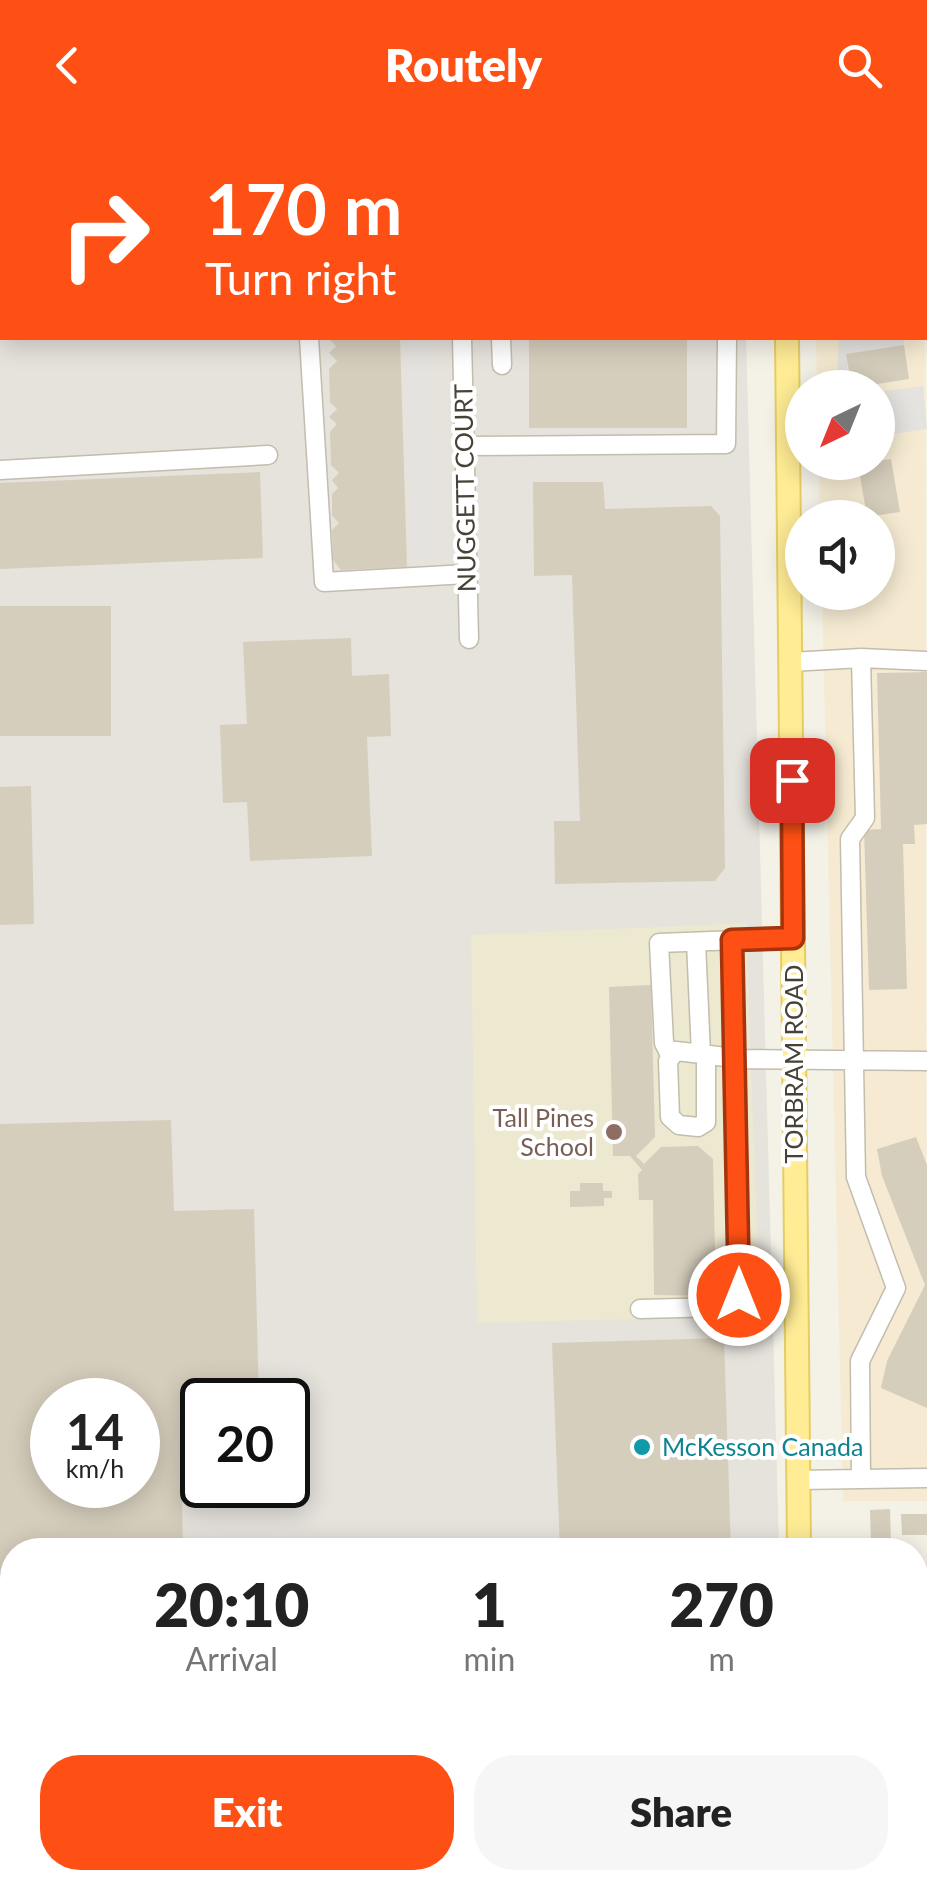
<!DOCTYPE html>
<style>
:root{--surface:#fff;--page:#f6f6f6;--text:#222;--muted:#767676;--accent:#fe5014}
body{margin:0;font-family:Lato,sans-serif;background:var(--page);color:var(--text);height:100vh;display:flex;flex-direction:column;font-size:38px;white-space:nowrap}
*{box-sizing:border-box;margin:0}
p{font-size:32px;color:var(--muted)}
.icon{flex:none;width:55px;height:55px;fill:none;stroke:currentColor;stroke-width:2;stroke-linecap:round;stroke-linejoin:round}
.map{position:relative;flex:1;overflow:hidden}
.side{position:absolute;left:0px;top:1408px;width:928px;height:352px;display:flex;flex-direction:column;background:var(--surface);border-radius:40px 40px 0 0;box-shadow:0 5px 25px #0003}
.side>*{flex:none}
.banner{position:absolute;left:0px;top:0px;width:928px;height:210px;box-shadow:0 5px 25px #0003;background:#fe5014;color:#fff;overflow:hidden}
.needle{width:65px;rotate:223deg}
.controls{position:absolute;left:785px;top:240px;display:grid;gap:20px}
.controls a{display:grid;place-items:center;width:110px;height:110px;border-radius:50%;background:var(--surface);box-shadow:0 5px 25px #0003;font-size:50px}
.speed{position:absolute;left:30px;top:1248px;display:flex;gap:20px;font-size:50px;font-weight:700;text-align:center}
.speed>*{display:grid;place-content:center;width:130px;height:130px;border-radius:50%;background:var(--surface);box-shadow:0 5px 25px #0003;line-height:1}
.speed small{font-size:25px;font-weight:400}
.speed .limit{border:5px solid #111;border-radius:15px;background:#fff;color:#111}
.pin{position:absolute;display:grid;place-items:center;width:85px;height:85px;color:#fff;margin:-42px;border-radius:20px;box-shadow:0 5px 15px #0006}
.me{position:absolute;width:110px;margin:-55px;rotate:0deg;stroke-linejoin:round;filter:drop-shadow(0 0 8px #0008)}
.turn{display:flex;align-items:center;gap:35px;height:210px;padding:0 40px;font-size:45px}
.turn .icon{width:130px;height:130px;stroke-width:2.5}
.turn b{display:block;font-size:70px;line-height:85px}
.eta{display:flex;justify-content:space-evenly;align-items:center;height:170px;text-align:center}
.eta b{font-size:60px;font-weight:800;line-height:70px}
.primary-button{display:flex;gap:20px;margin-top:auto;padding:20px 40px}
.primary-button a{flex:1;height:115px;border-radius:40px;background:var(--accent);color:#fff;font-size:40px;font-weight:800;line-height:115px;text-align:center}
.primary-button a+a{background:var(--page);color:var(--text)}
header{display:flex;justify-content:space-between;align-items:center;height:130px;padding:0 40px;background:var(--accent);color:#fff;font-size:45px;font-weight:800}
.map>svg:first-child{display:block}
</style>
<header><svg class="icon" aria-label="back" viewBox="0 0 24 24"><path d="M15 5l-7 7 7 7"/></svg>Routely<svg class="icon" aria-label="search" viewBox="0 0 24 24"><circle cx="10" cy="10" r="6"/><path d="M15 15l6 6"/></svg></header>
<div class="map">
<svg width="927" height="1758" viewBox="0 0 927 1758">
<rect width="100%" height="100%" fill="#f4f1e7"/>
<path fill="#f6ebd2" d="M925 192 927 1371H843L822 463 878 462V388L820 387 819 333 878 332V258L817 257 816 208H925Z"/>
<path fill="#e6e2dc" fill-rule="evenodd" d="M0 0H743L2 2V208H746L779 1420H12V1748H787L788 1758H0ZM52 1270H138V1355H52ZM202 1270H288V1355H202Z"/>
<path fill="#ede8d0" d="M746 793 760 1186 477 1193 471 805Z"/>
<path fill="#c8e9af" d="M898 0H927V200L925 2Z"/>
<path fill="#e5e3df" d="M430 208 435 427H412L406 209Z
M839 208H903L904 215 847 224 848 257H836Z
M923 256 927 299 878 306V262Z
M0 1549H12V1584H0Z"/>
<g fill="none" stroke-linecap="round" stroke-linejoin="round">
<path stroke="#a2c8f2" stroke-width="4" d="M922 0 923 2
M925 8 927 15"/>
</g>
<path fill="#d6cebc" fill-rule="evenodd" d="M328 208H400L407 437 341 440 333 430 332 400 339 393 332 386V364L338 358 332 350 339 343 331 335 330 302 337 294 329 287 337 279 330 272 329 239 337 231 329 223 336 216Z
M529 208H687V298H529Z
M904 215 909 249 852 258 846 224Z
M891 329 900 382 867 387 858 334Z
M260 342 263 428 0 439V353Z
M533 352H603L605 379 711 376 720 386 725 738 715 751 555 754 554 691H580L572 445 534 446Z
M0 476H111V606H0Z
M351 508 352 546 389 544 391 606 367 607 372 726 250 731 247 672 223 673 220 595 247 594 243 512Z
M927 542V694L914 695 915 714H903L907 859 869 860 864 700 881 699 877 543Z
M31 656 34 794 0 795V657Z
M651 855 655 1007 636 1026 644 1034 661 1017 698 1016 713 1029 716 1166 654 1165 653 1070H639L638 1044 642 1040 630 1026H613L609 857Z
M171 990 174 1081 254 1079 259 1270H202V1355H262V1368L182 1370 183 1420H12V1451L0 1452V994ZM52 1270H138V1355H52Z
M916 1007 927 1035V1278L881 1258 887 1231 925 1155 882 1046 877 1019Z
M580 1053H603V1061H612V1068H604V1076L570 1077V1061H580Z
M724 1208 731 1420H560L552 1213Z
M890 1379 891 1413H871L870 1380Z
M901 1384H927V1405H902Z
M912 1470a9 9 0 1 1 18 0a9 9 0 1 1-18 0Z
M0 1648H12V1748H130V1758H0Z
M915 1708H927V1729L915 1730Z
M202 1748H314L315 1758H203Z
M398 1748H538V1758H399Z
M638 1748H732L733 1758H638Z"/>
<g fill="none" stroke-linecap="round" stroke-linejoin="round">
<defs>
<path id="minor" d="M726 0V2
M458 1 503 0
M309 208 324 452 467 444
M462 208 469 509
M501 208 502 235
M465 316 726 314 727 208
M0 340 268 325
M791 532 861 528
M696 812 701 924
M706 924V992L698 997 679 995 670 987 668 931 676 921 685 922 742 929 927 931
M670 925 664 913 659 813 793 808
M640 1179 721 1177 739 1165 732 810
M861 1349 860 1231 896 1158 856 1047 850 709 865 688 861 528 927 531
M797 1350 927 1348
M915 1507H927
M915 1687H927
M865 1748V1758"/>
<path id="major" d="M784 0V2
M787 208 799 1420
M817 1748 818 1758"/>
</defs>
<use href="#minor" stroke="#c2bdac" stroke-width="21"/>
<use href="#major" stroke="#e6cd63" stroke-width="26"/>
<use href="#minor" stroke="#fff" stroke-width="18"/>
<use href="#major" stroke="#ffec95" stroke-width="22"/>
</g>
<g fill="none" stroke-linecap="round" stroke-linejoin="round">
<defs>
<path id="route" d="M739 1165 732 810 793 808 792 650"/>
</defs>
<use href="#route" stroke="#a5340d" stroke-width="25"/>
<use href="#route" stroke="#fe5014" stroke-width="18"/>
</g>
<circle fill="#8d6e63" stroke="#fff" stroke-width="4" cx="614" cy="1002" r="10"/>
<circle fill="#0f9aa8" stroke="#fff" stroke-width="4" cx="642" cy="1317" r="10"/>
<g text-anchor="middle" stroke-width="8" stroke-linejoin="round" paint-order="stroke">
<g font-size="25" fill="#474236" stroke="#fff">
<text transform="translate(465 358) rotate(-91)" y="9">NUGGETT COURT</text>
<text transform="translate(794 934) rotate(-90)" y="9">TORBRAM ROAD</text>
</g>
<g font-size="25" fill="#785e54" stroke="#fff" text-anchor="end">
<text x="594" y="997">Tall Pines<tspan x="594" dy="29">School</tspan></text>
</g>
<g font-size="25" fill="#0d838f" stroke="#fff" text-anchor="start">
<text x="662" y="1326">McKesson Canada</text>
</g>
</g>
</svg>
<div class="controls">
<a><svg class="needle" viewBox="-14 -14 28 28"><path d="M0-13l5 13h-10z" fill="#e53935"/><path d="M0 13l5-13h-10z" fill="#767676"/></svg></a>
<a><svg class="icon" aria-label="sound" viewBox="0 0 24 24"><path d="M4 9h4l5-4v14l-5-4H4zM17 9q2 3 0 6"/></svg></a>
</div>
<div class="speed"><div>14<small>km/h</small></div><div class="limit">20</div></div>
<div class="pin" style="left:792px;top:650px;background:#d93025"><svg class="icon" aria-label="arrive" viewBox="0 0 24 24"><path d="M6 21V4h12l-3 4 3 4H6"/></svg></div>
<svg class="me" style="left:739px;top:1165px" viewBox="-20 -20 40 40"><circle r="17" fill="#fe5014" stroke="#fff" stroke-width="3"/><path d="M0-11L8 9 0 5-8 9z" fill="#fff"/></svg>
<div class="banner">
<div class="turn"><svg class="icon" aria-label="right" viewBox="0 0 24 24"><path d="M7 20v-9h11M14 6l5 5-5 5"/></svg><div><b>170 m</b>Turn right</div></div>
</div>
<section class="side">
<div class="eta">
<div><b>20:10</b><p>Arrival</p></div>
<div><b>1</b><p>min</p></div>
<div><b>270</b><p>m</p></div>
</div>
<div class="primary-button"><a>Exit</a><a>Share</a></div>
</section>
</div>
